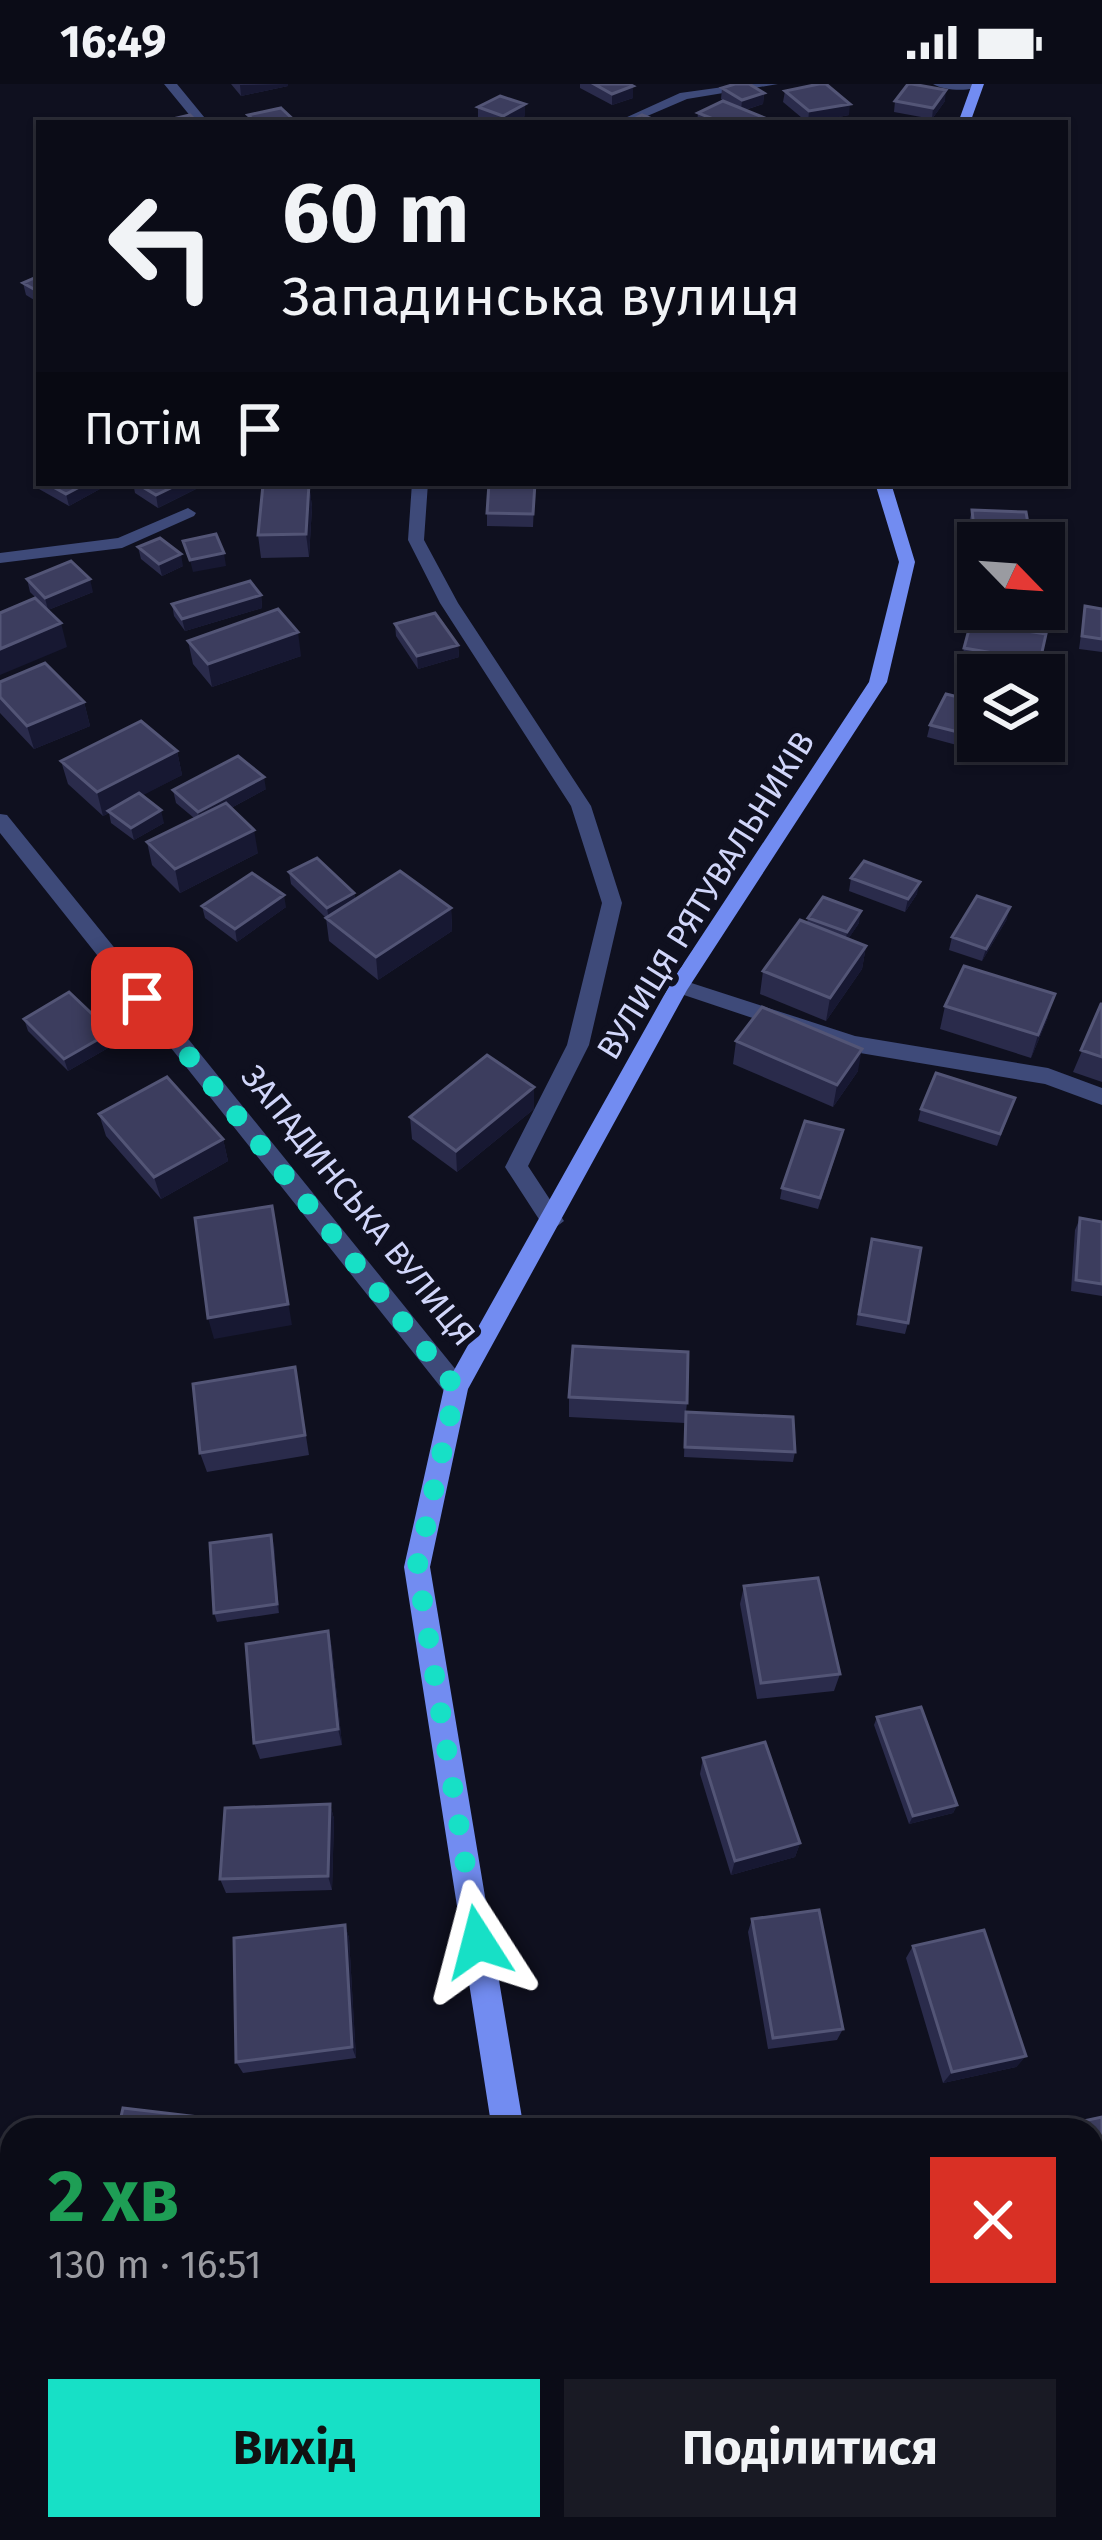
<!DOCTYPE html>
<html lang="uk">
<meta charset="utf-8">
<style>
:root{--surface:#0b0c17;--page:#191a24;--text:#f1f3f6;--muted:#9a9ba1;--line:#2b2c36;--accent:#17e0c6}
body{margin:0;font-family:"Fira Sans",sans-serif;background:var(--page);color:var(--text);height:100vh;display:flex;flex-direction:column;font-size:45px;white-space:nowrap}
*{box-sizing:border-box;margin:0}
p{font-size:39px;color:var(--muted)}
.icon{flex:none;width:66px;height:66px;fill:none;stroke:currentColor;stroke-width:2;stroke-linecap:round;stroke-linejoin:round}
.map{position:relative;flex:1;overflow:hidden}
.sheet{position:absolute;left:0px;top:2034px;width:1104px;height:423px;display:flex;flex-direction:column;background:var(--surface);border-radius:36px 36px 0 0;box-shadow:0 3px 9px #0004,0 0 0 3px var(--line)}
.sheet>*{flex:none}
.guide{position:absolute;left:36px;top:36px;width:1032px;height:366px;border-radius:0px;box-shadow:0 3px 9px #0004,0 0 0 3px var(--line);background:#0b0c17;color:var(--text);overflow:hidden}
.needle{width:78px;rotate:115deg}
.buttons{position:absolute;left:957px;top:438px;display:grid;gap:24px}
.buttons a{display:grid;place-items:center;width:108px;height:108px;border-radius:0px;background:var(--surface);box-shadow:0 3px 9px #0004,0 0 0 3px var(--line);font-size:60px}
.pin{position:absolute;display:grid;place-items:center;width:102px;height:102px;color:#fff;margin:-51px;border-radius:24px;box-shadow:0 6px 18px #0006}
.me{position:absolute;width:132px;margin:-66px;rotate:351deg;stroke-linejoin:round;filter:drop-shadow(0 0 9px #0008)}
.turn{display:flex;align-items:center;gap:42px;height:252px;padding:0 48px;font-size:54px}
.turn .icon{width:156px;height:156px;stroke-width:2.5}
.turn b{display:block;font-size:84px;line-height:102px}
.then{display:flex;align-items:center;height:114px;padding:0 48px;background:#0003;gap:24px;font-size:45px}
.round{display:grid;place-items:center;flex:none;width:126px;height:126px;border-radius:0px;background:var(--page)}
.overview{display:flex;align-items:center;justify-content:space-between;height:204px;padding:0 48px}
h1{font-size:72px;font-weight:700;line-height:90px;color:#1e9e55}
.action{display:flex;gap:24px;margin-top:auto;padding:24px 48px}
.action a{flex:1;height:138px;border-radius:0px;background:var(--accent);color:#111;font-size:48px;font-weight:700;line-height:138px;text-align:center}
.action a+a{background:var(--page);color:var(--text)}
.status{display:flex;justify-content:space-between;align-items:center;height:84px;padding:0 60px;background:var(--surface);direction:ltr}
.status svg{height:33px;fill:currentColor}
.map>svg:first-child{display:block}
</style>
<div class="status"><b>16:49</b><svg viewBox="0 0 49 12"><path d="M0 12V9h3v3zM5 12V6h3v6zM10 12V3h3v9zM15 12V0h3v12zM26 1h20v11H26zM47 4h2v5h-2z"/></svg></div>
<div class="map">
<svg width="1102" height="2456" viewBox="0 0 1102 2456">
<rect width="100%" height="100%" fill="#0f101f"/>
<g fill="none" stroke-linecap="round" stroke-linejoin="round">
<path fill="#3e4a79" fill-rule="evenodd" d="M188 424 196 429 194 432 122 464 0 479V469L118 454Z"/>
<path fill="#3e4a79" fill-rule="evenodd" d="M164 0H177L209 39H196Z
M745 0H778L687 15 631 39H614L680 9Z
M933 0H983V1C972 8 944 7 933 0Z
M412 399H428L424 456 458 519 591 722 622 819 589 961 528 1082 564 1137 552 1146 544 1143 505 1083 567 961 602 819 571 722 440 519 408 456Z
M0 730 7 731 465 1297 468 1304 465 1311 456 1314 447 1311 0 749Z
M679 895 855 952 1048 984 1102 1004V1021L1045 1000 854 968 672 907 669 902Z"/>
<path fill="#728cf1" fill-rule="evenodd" d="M972 0H984L970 39H958Z
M875 399H891L915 478 887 598 687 906 468 1305 430 1483 524 2046H492L404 1483 444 1304 672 897 869 598 899 478Z
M554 2445H590L592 2456H556Z"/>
</g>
<path fill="#2a2b4b" d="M231 0H288V2L241 12Z
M580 0H629L633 2V14L612 21 580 4Z
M722 4 764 9 763 20 745 26 765 39H697L698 29 726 18 721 15Z
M785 7 849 31 808 39 783 18Z
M895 17H945L932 35 894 28Z
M525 20V32L511 39H490L478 35V23Z
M39 192V219L26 211 23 199Z
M39 391V399L109 400 69 422 39 405 36 393Z
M133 399H205L206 400 158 424 135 409Z
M535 399 533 443 487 442V429Z
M309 400 312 423 309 473 261 474 258 451Z
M972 426 1031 457 1030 459H978V468L973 467 969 438Z
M138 463 183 482 162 492 141 475Z
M27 495 93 508 48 526 30 508Z
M261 511 262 524 185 547 174 532 172 520Z
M1085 522 1102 525V568L1079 565Z
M395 540 458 561 459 573 418 585 396 552Z
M1046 550 1037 589 962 576 964 564Z
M188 557 301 572 212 603 193 580Z
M0 598 84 618 90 642 34 665 0 629Z
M978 618V657H996L990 670 927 653 930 641Z
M177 667 182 691 142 711 164 739 134 756 111 739 109 729 103 732 68 700 61 677Z
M266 705 231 724 258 769 180 809 152 781 147 758 194 734 176 719 173 706Z
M289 788 354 809 355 815 451 824 452 847 378 896 329 857 326 834 291 800Z
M851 794 917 810 905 828 849 807Z
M202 822 286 823 237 858 205 834Z
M808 834 859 839 848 855 866 862 862 885 826 937 760 910 763 887 807 839Z
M1007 835 982 877 949 866 952 853Z
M1102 920V998L1073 988Z
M945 922 1048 933 1031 974 940 945Z
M24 935 115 960 68 987 28 947Z
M736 957 858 987 833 1023 733 980Z
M534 1003V1025L457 1088 412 1055 410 1033Z
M1015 1014 997 1062 918 1037 921 1025Z
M99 1030 223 1055 228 1077 161 1115 106 1052Z
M840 1058 818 1125 780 1115 782 1104Z
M1080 1134 1102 1138V1212L1071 1207 1075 1146Z
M869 1166 908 1239 905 1250 856 1241Z
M295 1283 309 1371 207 1388 200 1369Z
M569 1313 687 1319 686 1328 795 1368 793 1378 684 1373 685 1339 569 1333Z
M274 1461 279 1529 217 1538 214 1529Z
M744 1502 840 1590 834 1607 757 1615 740 1520Z
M328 1547 332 1564 342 1661 260 1675 254 1659Z
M877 1633 957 1721 953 1729 909 1740 874 1641Z
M703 1674 800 1759 795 1773 731 1791 700 1690Z
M330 1720 334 1735 332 1806 226 1809 220 1795Z
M752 1835 843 1945 837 1956 768 1965 748 1848Z
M345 1841 349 1854 356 1974 243 1989 236 1978Z
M913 1862 1026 1972 1016 1983 943 1999 906 1874Z
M838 2445H919L922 2456H841Z"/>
<path fill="#171832" d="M288 0V2L241 12 240 1Z
M633 2V14L612 21V10Z
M946 6 945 17 932 35 933 24Z
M764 9 763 20 741 27 742 16Z
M525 20V32L511 39H503V32Z
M850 20 849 31 808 39 809 27Z
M87 399 109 400 69 422 66 410Z
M181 399 206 400 158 424 156 411Z
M218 399H243L218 404Z
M309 400 312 423 309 473 306 450Z
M224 469 226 482 193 488 190 476Z
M181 470 183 482 162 492 159 480Z
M90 495 93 508 48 526 45 514Z
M261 511 262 524 185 547 182 535Z
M61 539 67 563 0 591V565Z
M298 548 301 572 212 603 208 580Z
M458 561 459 573 418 585 417 572Z
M84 618 90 642 34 665 27 642Z
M177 667 182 691 103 732 97 708Z
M264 693 266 705 201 740 198 728Z
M161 726 164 739 134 756 131 744Z
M254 746 258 769 180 809 175 785Z
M920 798 917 810 905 828 908 815Z
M354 809 356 822 329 836 327 824Z
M284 811 286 823 237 858 235 845Z
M1010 823 1007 835 982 877 986 865Z
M451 824 452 847 378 896 376 873Z
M861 827 859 839 845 860 847 848Z
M866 862 862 885 826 937 830 914Z
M1055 910 1048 933 1031 974 1038 951Z
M111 948 115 960 68 987 64 975Z
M862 965 858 987 833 1023 837 1001Z
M534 1003V1025L457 1088 456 1067Z
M223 1055 228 1077 161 1115 154 1093Z
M272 1122 292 1241 214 1255 208 1234Z
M271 1451 274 1461 279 1529 277 1520Z
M328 1547 332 1564 342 1661 338 1645Z
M330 1720 334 1735 332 1806 328 1792Z
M957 1721 953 1729 909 1740 913 1732Z
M800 1759 795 1773 731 1791 735 1777Z
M345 1841 349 1854 356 1974 352 1963Z
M1026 1972 1016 1983 943 1999 952 1988Z"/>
<path fill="#3c3d5e" stroke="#535576" stroke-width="3" d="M594 0H629L633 2 612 10Z
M735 0H749L764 9 742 16 722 4Z
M819 0H826L850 20 809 27 785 7Z
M908 0H912L946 6 933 24 895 17Z
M500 12 525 20 503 32 478 23Z
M723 17 765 34 754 39H723L698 29Z
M281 24 297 39H257L248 31Z
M190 31 198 39 160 38Z
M642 31 662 39H626Z
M39 192V208L23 199Z
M46 399H87L66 410Z
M136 399H181L156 411Z
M489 399H535L533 430 487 429Z
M309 400 306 450 258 451 263 401Z
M972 426 1026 428 1031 457 975 455Z
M216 450 224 469 190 476 183 457Z
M160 454 181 470 159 480 138 463Z
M71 477 90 495 45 514 27 495Z
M250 497 261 511 182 535 172 520Z
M35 514 61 539 0 565V529Z
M1085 522 1102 525V555L1082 552Z
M278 525 298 548 208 580 188 557Z
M435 529 458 561 417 572 395 540Z
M971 538 1046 550 1040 577 964 564Z
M45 579 84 618 27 642 0 613V598Z
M946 610 978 618V653L930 641Z
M141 637 177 667 97 708 61 677Z
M238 672 264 693 198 728 173 706Z
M139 709 161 726 131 744 108 727Z
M226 719 254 746 175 785 147 758Z
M317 774 354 809 327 824 289 788Z
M864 777 920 798 908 815 851 794Z
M400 787 451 824 376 873 326 834Z
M252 789 284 811 235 845 202 822Z
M977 812 1010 823 986 865 952 853Z
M823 813 861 827 847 848 808 834Z
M800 836 866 862 830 914 763 887Z
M964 882 1055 910 1038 951 945 922Z
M69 908 111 948 64 975 24 935Z
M1101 920H1102V973L1081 966Z
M762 923 862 965 837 1001 736 957Z
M487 971 534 1003 456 1067 410 1033Z
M936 989 1015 1014 1000 1050 921 1025Z
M167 993 223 1055 154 1093 99 1030Z
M805 1037 843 1046 820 1114 782 1104Z
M272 1122 288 1220 208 1234 195 1134Z
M1080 1134 1102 1138V1200L1076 1196Z
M872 1155 921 1164 908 1239 859 1230Z
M573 1262 688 1268 687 1319 569 1313Z
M295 1283 305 1351 200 1369 193 1300Z
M686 1328 793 1333 795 1368 685 1363Z
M271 1451 277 1520 214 1529 210 1459Z
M818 1494 840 1590 761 1599 744 1502Z
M328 1547 338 1645 254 1659 246 1560Z
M921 1623 957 1721 913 1732 877 1633Z
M765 1658 800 1759 735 1777 703 1674Z
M330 1720 328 1792 220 1795 225 1724Z
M819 1826 843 1945 773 1954 752 1835Z
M345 1841 352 1963 236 1978 234 1854Z
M984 1846 1026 1972 952 1988 913 1862Z
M123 2024 300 2045 118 2046Z
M1102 2033V2087L1092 2090V2046H1042Z
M255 2445H366V2456H254Z
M845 2445H919L922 2456H848Z"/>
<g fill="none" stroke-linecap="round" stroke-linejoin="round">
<path stroke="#17e0c6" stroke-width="21" stroke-dasharray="0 37.8" d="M142 914 456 1304 417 1483 478 1858"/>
</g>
<g text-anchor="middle" stroke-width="12" stroke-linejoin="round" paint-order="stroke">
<g font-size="33" fill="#d1d6fa" stroke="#0f101f">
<text transform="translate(705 811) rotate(-58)" y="12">ВУЛИЦЯ РЯТУВАЛЬНИКІВ</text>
<text transform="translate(359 1121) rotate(51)" y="12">ЗАПАДИНСЬКА ВУЛИЦЯ</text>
</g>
</g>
</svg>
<div class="buttons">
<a><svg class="needle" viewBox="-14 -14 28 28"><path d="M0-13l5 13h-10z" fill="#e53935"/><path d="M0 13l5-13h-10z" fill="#9a9ba1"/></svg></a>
<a><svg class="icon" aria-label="layers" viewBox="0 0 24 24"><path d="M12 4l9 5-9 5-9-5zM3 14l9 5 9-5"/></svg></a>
</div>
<div class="pin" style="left:142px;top:914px;background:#d93025"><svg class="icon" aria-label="arrive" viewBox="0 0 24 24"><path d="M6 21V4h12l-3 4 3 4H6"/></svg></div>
<svg class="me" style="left:478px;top:1858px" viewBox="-20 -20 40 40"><path d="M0-17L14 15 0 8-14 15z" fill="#17e0c6" stroke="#fff" stroke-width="4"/></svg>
<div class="guide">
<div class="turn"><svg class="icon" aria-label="left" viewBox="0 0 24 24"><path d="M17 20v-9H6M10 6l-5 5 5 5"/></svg><div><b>60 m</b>Западинська вулиця</div></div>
<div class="then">Потім<svg class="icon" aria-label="arrive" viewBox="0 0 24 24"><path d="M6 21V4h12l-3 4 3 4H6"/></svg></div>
</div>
<section class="sheet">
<div class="overview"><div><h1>2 хв</h1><p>130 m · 16:51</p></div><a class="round" style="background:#d93025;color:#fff"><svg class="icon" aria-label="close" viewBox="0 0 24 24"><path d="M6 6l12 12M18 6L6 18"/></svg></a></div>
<div class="action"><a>Вихід</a><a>Поділитися</a></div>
</section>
</div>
